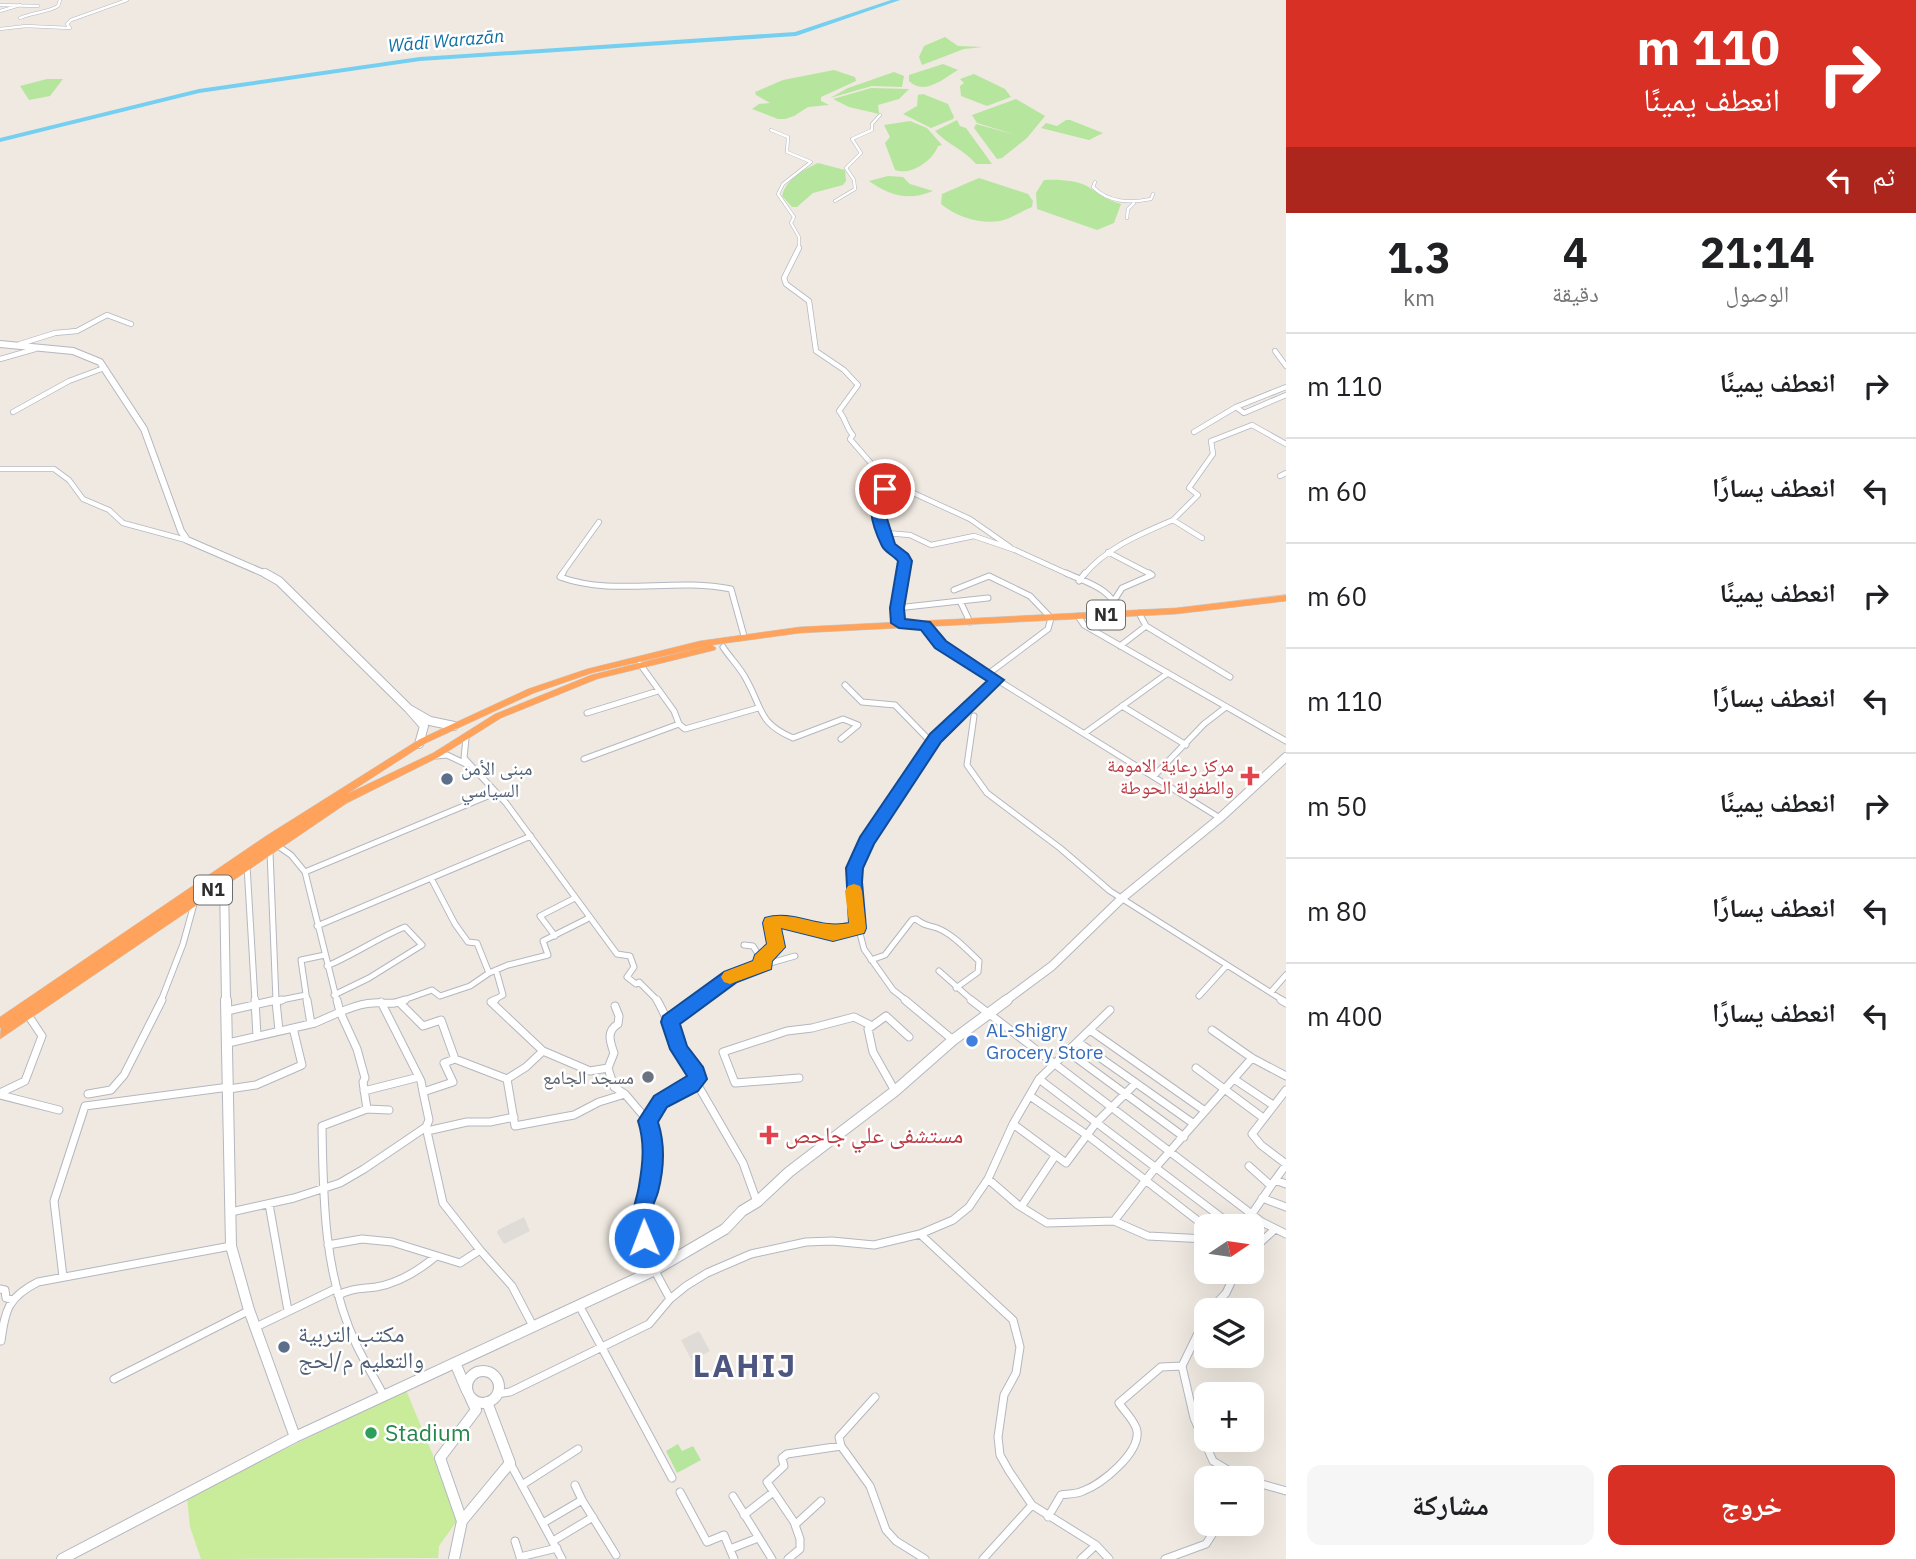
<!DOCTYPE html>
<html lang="ar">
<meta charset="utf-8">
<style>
:root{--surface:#fff;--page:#f6f6f6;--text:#202124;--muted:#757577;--line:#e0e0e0;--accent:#d93025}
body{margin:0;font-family:"IBM Plex Sans","Noto Naskh Arabic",sans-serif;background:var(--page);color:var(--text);direction:rtl;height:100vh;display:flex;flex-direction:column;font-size:26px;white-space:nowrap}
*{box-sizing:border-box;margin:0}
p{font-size:23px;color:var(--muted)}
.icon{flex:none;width:38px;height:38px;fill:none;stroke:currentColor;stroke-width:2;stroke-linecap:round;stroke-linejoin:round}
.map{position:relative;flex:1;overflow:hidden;direction:ltr}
.details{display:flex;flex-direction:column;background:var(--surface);width:630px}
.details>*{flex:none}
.banner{background:#d93025;color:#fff;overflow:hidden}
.needle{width:46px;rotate:77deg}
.tools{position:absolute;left:1194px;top:1214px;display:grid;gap:14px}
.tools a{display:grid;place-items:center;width:70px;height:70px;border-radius:14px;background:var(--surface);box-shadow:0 7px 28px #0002;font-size:35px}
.pin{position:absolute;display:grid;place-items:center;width:60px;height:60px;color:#fff;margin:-30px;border:4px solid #fff;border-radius:50%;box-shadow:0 2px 7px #0007}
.me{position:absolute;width:77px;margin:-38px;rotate:359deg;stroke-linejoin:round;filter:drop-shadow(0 0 5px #0008)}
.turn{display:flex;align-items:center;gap:24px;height:147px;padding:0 21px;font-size:32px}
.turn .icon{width:91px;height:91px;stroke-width:2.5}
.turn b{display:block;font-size:49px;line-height:60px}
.then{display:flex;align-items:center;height:66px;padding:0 21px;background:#0003;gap:14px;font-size:26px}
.eta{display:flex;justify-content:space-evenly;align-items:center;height:119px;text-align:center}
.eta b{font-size:42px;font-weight:800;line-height:49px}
.primary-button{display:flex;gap:14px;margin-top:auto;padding:14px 21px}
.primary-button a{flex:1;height:80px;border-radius:14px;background:var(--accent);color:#fff;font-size:28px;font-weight:800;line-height:80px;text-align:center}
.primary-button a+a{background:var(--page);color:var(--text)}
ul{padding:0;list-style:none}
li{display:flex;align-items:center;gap:21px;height:105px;padding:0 21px;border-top:2px solid var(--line)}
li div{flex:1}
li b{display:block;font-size:26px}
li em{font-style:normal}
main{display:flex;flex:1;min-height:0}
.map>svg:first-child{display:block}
</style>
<main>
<section class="details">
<div class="banner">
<div class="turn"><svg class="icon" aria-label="right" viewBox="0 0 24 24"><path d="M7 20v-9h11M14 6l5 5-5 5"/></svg><div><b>110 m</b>انعطف يمينًا</div></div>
<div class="then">ثم<svg class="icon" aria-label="left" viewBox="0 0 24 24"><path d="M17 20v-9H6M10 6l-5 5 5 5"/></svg></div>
</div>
<div class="eta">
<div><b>21:14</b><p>الوصول</p></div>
<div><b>4</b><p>دقيقة</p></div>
<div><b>1.3</b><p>km</p></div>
</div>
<ul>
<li><svg class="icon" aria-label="right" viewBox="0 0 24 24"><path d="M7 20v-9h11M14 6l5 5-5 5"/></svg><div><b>انعطف يمينًا</b></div><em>110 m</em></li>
<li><svg class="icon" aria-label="left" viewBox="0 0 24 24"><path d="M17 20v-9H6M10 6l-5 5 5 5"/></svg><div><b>انعطف يسارًا</b></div><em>60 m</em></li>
<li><svg class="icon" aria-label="right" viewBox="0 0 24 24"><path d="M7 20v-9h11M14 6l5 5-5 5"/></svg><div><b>انعطف يمينًا</b></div><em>60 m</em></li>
<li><svg class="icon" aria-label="left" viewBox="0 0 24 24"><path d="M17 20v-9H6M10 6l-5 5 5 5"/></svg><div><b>انعطف يسارًا</b></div><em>110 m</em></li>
<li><svg class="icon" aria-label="right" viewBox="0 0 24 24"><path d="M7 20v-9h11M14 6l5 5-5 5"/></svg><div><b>انعطف يمينًا</b></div><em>50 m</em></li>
<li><svg class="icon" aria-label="left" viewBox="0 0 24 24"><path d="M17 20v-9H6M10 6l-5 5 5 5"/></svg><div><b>انعطف يسارًا</b></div><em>80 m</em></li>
<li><svg class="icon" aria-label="left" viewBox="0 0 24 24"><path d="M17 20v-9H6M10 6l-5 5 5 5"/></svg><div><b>انعطف يسارًا</b></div><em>400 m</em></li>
</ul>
<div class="primary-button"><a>خروج</a><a>مشاركة</a></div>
</section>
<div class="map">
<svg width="1286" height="1559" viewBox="0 0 1286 1559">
<rect width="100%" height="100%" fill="#efe9e1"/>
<path fill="#b6e59e" d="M945 37 958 46 983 47 964 49 922 65 919 57 924 46Z
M943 64 958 70C943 79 924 96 909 81V75Z
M834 70 855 77 856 81 821 97V101L829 105 808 107 794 116 785 119H778L752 109 759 104 770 103 756 95 755 92 783 80Z
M894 72 904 76 902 87 872 86 830 98 848 88Z
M974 74 1005 89 1011 97 987 106 961 96 960 86 964 83 960 79Z
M47 79H63L50 96 29 100 20 86Z
M871 88 909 89 899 99 878 105 879 114 849 107 833 99Z
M923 94 948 104 954 117 953 119 931 128 903 114 917 106 918 95Z
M1016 99 1045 116 1027 138 1002 158 997 159 974 128 976 124 1020 136 977 123 972 115Z
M957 120 960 126 966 128 992 164H976C962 148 948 145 935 131Z
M1066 120H1070L1103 133 1089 140 1041 128 1046 123 1057 126Z
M910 121 927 128 942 145 938 146C933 160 912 176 895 170L885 143 890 137 884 125Z
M818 163 845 170 846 181 843 185 813 193 797 207H792L782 196C786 179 803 170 818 163Z
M888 176 903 177 910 184 933 191C909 201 890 196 869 181Z
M979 178 1028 194 1033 201 1032 207C1022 211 1010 219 1000 221 979 224 957 217 941 204L942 194Z
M1044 180C1058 179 1079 180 1090 188 1103 196 1105 199 1121 204L1114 223 1097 230 1037 209 1036 193Z
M678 1444 682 1451 693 1446 701 1460 677 1473 666 1451Z"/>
<path fill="#c9ec9a" d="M406 1390 459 1518 439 1546 438 1558 201 1559 190 1527 187 1497Z"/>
<path fill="#dfdcd8" d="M524 1217 530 1231 504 1244 497 1233 498 1230Z
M699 1331 710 1351 692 1361 681 1340Z"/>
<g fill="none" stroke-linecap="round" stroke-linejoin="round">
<path fill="#75cff0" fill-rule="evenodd" d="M891 0H900L796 36 420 61 199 93 0 142V138L199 89 420 57 795 32Z"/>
<defs>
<path id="street-far3" d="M0 5 38 6
M0 11 20 5
M20 18C33 12 46 13 58 6L60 0
M70 28 67 24 71 20 127 0
M0 29 26 26 70 28
M771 130 788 137 787 152 811 162 783 184 778 194 794 217 791 223 799 237V249
M1095 182 1093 187C1109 203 1130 203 1151 199L1153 194
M835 201 855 189 854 180 846 168 861 153 852 139 872 130V124L880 115
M1127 218 1128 209 1134 203"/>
<path id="street-far2" d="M799 248 784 278 786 284 809 301 816 351 844 370 858 385 839 411C846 419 846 428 853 435L850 439 883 477 885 489 878 505 886 533
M20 344 55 333 77 331 107 315 131 324
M1275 351 1286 366
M0 359 35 349
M1236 407 1244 413 1286 395
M13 412 69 381 104 368
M1194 432 1236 407 1286 387
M0 469H54L69 480 83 499 109 510 123 523 186 540
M1280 476 1286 473
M885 484 898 486 970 519 1010 547
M1173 520 1198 495 1189 488 1213 454 1211 441 1252 425 1286 444
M1108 552 1152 575
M561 575 599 522
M903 575 904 557 888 546 886 533 910 535 931 545 974 536 1015 550 1070 575
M1084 575C1107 547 1141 534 1173 520L1202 538"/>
<path id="street-far1" d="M563 573 560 577C615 597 674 577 731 589L744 636
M1066 573C1090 584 1111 588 1120 614
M1079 581 1085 573
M954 590 989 576 1030 596 1051 618 1048 629 988 674
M1115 599 1122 588 1152 575 1149 573
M897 608 960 601
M1139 613 1146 626 1230 677
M1078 616 1084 625 1286 741
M970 622 960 601 988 598
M899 623 897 608 903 573
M925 625 941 645 1220 818
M1120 646 1146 626
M723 647C730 658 740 667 746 679 763 709 758 723 793 738L843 719 858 725 841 739
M640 664 674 711 679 724
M845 685 862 702 895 705 932 743
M1122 706 1186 745
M587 713 658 691
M974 716 967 765 987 793 1060 848 1110 891 1284 1001
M1085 733 1168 673
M466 738 464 758 506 803 617 954 630 956 634 967 627 977 636 984 639 982 658 1001
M436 756 447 755 466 764
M584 759 679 724 685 729 758 708
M1154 776 1204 724 1226 707
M278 846 291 855 305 872 337 1001
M270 852 276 1001H274
M247 866 255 1001
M305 872 495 793
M432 880 455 924 468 942 477 943 489 973
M317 926 531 836
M555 936 540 916 573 899
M744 945 753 946 763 962
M762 960 777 947 771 923 782 921 833 934 858 928
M871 960 885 955 912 920 916 919C924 926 928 925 937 928 953 934 967 950 979 961L978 972 956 988
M327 966C354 955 377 938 405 927L422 945 369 978 334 995
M939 971 973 1001
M1271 992 1286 975
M1199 996 1227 965
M161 1001 183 944 194 904
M276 1001 306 995
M307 1001 301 960 325 955
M401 1001 432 990 440 996 470 986 489 973 508 965 548 955 543 941 587 919
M492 1001 503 995 496 970
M696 1001 739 972 795 956
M907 1001 893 990 864 949 856 918 855 868 866 842 936 738 997 680"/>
<path id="street" d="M255 1000 257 1036
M307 1000 311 1024
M495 1000 491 1002 543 1051 526 1067 507 1079
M657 1000C666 1015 671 1031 678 1047 684 1060 696 1067 696 1082 678 1092 660 1098 650 1118 645 1127 653 1149 653 1160 653 1179 643 1194 640 1213 636 1242 657 1274 670 1299
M905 1000 953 1040
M971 1000 1262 1222 1286 1234
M1281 1000 1286 1003
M381 1002 421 1081 423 1092 453 1082 444 1063 455 1059 507 1079 515 1126 574 1115 599 1102 625 1094 648 1121
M400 1003 423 1026 441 1020 455 1059
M227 1011 276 1000
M670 1022 698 1000
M1090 1030 1205 1111
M1212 1030 1252 1058 1286 1076
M279 1031 276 1001 282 1000
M1078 1042 1194 1124
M228 1043 315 1023 340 1012 337 1000
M543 1051 590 1071 608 1068 614 1087 625 1094
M1067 1051 1184 1137
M608 1068 614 1053C610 1042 606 1031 618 1024L619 1016 615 1006
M1196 1068 1262 1117
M799 1078 735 1083 723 1052 787 1031 812 1028 854 1017 870 1025
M1039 1079 1234 1227
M1234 1079 1273 1105
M696 1082 743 1163 757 1202
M229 1089 256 1085 302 1065 293 1028
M1286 1090 1252 1134 1261 1145 1286 1164
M364 1091 419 1077
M895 1091 873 1052 868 1029 886 1016 909 1037
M0 1093 25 1081 42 1036 28 1015
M88 1094 111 1090 124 1075 162 1000
M0 1095 59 1110
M1030 1096 1087 1135 1206 1227
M367 1109 389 1110
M1013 1124 1066 1163 1096 1123 1136 1083
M426 1127 443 1203 480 1250
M427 1131 467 1122H490L514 1117
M1249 1166 1270 1185
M988 1179 1018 1205 1047 1223 1114 1221 1148 1236 1206 1239
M1275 1180 1286 1165
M1262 1198 1286 1207
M269 1204 288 1311
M1021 1207 1055 1156
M231 1212 294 1198 340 1183 364 1169 426 1127 429 1120 423 1092
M1114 1221 1156 1167 1252 1058
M1243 1227 1275 1180 1286 1184
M920 1234 1013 1320 1020 1347 1016 1373 1004 1395 998 1437 1000 1455 1009 1471 1032 1505 1096 1545 1109 1559
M328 1245 362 1239 392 1242 460 1263 480 1250 512 1286 533 1326
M1251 1251 1274 1230
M63 1277 54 1201 85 1106 229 1087
M0 1289 5 1290 6 1298 13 1300
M338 1295C353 1288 360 1289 376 1287 399 1283 417 1272 435 1257
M580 1307 672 1478
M1209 1311 1226 1293 1236 1272
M1206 1317 1182 1366 1194 1418 1213 1461 1243 1479
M256 1327 337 1288
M1 1341C5 1310 8 1297 38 1282L231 1246
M114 1379 248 1311
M497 1394 510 1392 649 1324 670 1299 686 1286 707 1273 751 1254 806 1242 832 1241 874 1245 920 1234 953 1220 969 1207 988 1179 1013 1124 1039 1079 1110 1010
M384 1396C375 1379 364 1361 356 1344 324 1276 323 1199 322 1126L367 1109 363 1082 365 1078 357 1049 340 1012C351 1008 361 1003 373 1003 389 1002 388 1006 405 1000
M841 1446 839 1437 875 1397
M510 1463 562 1559
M1251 1481 1286 1491
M522 1485 578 1449
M575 1485 582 1500
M680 1492 707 1542 724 1535 734 1559
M733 1496 772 1559
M744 1515 772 1493
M1048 1517 1061 1495C1068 1494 1077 1494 1083 1491 1102 1484 1140 1453 1137 1431 1136 1422 1124 1411 1119 1403L1161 1367 1182 1366
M543 1523 582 1500 616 1555
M797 1523 821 1501
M515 1541 520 1557 557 1548
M553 1541 593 1517
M730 1549 758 1538
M788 1559 800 1549V1539L794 1522 767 1482 784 1466 782 1458 787 1454 841 1446 870 1486 886 1530 896 1541 925 1559
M983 1559 1032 1505
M1081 1559 1096 1545
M1165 1559 1206 1544 1219 1524"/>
<path id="secondary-far2" d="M0 344 73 351 100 362 144 429 181 531 187 540 268 575"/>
<path id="secondary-far1" d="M265 573 279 581 409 709
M419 744 424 726 409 709 430 721 454 726
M224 882 226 1001
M1005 1001 1052 966 1121 899 1220 818 1286 757"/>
<path id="secondary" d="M226 1000 231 1246 249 1310 295 1437
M456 1365 467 1391
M467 1387a16 16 0 1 1 32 0a16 16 0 1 1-32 0Z
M470 1397 476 1410 440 1458 462 1521 510 1463 487 1402
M62 1559 295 1437 655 1270 725 1229 742 1211 757 1202 789 1172 895 1091 953 1040 1007 1000
M454 1559 462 1521"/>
<path id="highway" d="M1286 595V601L1176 614 800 633 712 645 716 648 715 650 597 679 501 718 439 757 347 803 0 1039 1 1027 0 1028V1017L266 836 420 739 528 689 587 669 700 641 800 627 1176 608ZM711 645 591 675 495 714 433 753 347 794 426 743 534 693 592 673Z"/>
</defs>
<use href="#street-far3" stroke="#b4b7c1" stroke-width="3.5"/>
<use href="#street-far2" stroke="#b4b7c1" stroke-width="6"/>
<use href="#street-far1" stroke="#b4b7c1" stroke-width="7"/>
<use href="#street" stroke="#b4b7c1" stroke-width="9"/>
<use href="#secondary-far2" stroke="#b4b7c1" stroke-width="8"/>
<use href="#secondary-far1" stroke="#b4b7c1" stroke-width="10"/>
<use href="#secondary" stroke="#b4b7c1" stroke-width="12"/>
<use href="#highway" stroke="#c9c9c9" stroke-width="1"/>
<use href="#street-far3" stroke="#fff" stroke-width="2.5"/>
<use href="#street-far2" stroke="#fff" stroke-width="4.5"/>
<use href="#street-far1" stroke="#fff" stroke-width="5"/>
<use href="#street" stroke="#fff" stroke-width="7"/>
<use href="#secondary-far2" stroke="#fff" stroke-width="6"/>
<use href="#secondary-far1" stroke="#fff" stroke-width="8"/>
<use href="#secondary" stroke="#fff" stroke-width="10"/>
<use href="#highway" fill="#ffa35c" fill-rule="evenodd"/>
</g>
<path fill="#1a73e8" stroke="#114b97" stroke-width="2" d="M885 485 892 489 884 497 883 506 895 544 908 554 912 561 904 608 905 619 930 622 946 641 1004 680 941 742 874 844 863 868 862 882 866 928 864 933 833 941 781 928 785 947 772 961 771 969 737 982 680 1024 687 1046 703 1067 707 1079 698 1091 667 1107 658 1122C665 1144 664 1169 658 1192 656 1199 652 1206 651 1213 649 1224 656 1233 651 1245L644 1247 636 1245C625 1220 635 1210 639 1186 643 1163 645 1143 638 1121L654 1096 687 1076 670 1049 661 1022 663 1016 724 972 753 961 755 955 767 944 763 923 765 918C794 909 818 930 849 923L846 868 860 837 930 734 987 681 935 648 921 630 899 628 891 623 890 608 898 561C894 556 885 552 882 546 873 528 861 493 885 485Z"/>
<path fill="#f59e0b" d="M854 884 860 886 862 891 866 928 864 933 833 941 781 928 785 947 772 961 771 969 730 984 724 982 721 977 724 972 753 961 755 955 767 944 763 923 765 918C794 909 818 930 849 923L845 891 848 886Z"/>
<g fill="#e0444e" stroke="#fff" stroke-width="2.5">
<path d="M1246.5 765.5h7v7h7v7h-7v7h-7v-7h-7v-7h7z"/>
<path d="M765.5 1124.5h7v7h7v7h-7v7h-7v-7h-7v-7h7z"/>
</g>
<g fill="#5c6f8a" stroke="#fff" stroke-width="2.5">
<circle cx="447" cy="779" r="7"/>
<circle cx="284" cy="1347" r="7"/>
</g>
<circle fill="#3f7fe0" stroke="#fff" stroke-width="2.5" cx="972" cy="1041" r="7"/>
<circle fill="#6b7280" stroke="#fff" stroke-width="2.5" cx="648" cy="1077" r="7"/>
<circle fill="#2e9e5b" stroke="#fff" stroke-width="2.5" cx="371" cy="1433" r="7"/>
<g text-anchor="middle" stroke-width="5" stroke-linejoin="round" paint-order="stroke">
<g font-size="18" font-style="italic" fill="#0d6fa3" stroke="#fff">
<text transform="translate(446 41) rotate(-5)" y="6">Wādī Warazān</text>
</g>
<g fill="#fff" stroke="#6d6d6d" stroke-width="2">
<rect x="1087" y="600.5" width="38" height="29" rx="5"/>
<rect x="194" y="875.5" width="38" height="29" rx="5"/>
</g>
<g font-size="18" font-weight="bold" fill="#2e2e2e">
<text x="1106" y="621">N1</text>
<text x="213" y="896">N1</text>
</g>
<g font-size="19" fill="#be3a42" stroke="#fff" text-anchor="end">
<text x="1234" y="772">مركز رعاية الامومة<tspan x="1234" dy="22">والطفولة الحوطة</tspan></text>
</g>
<g font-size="19" fill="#4e5e75" stroke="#fff" text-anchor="start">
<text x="461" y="775">مبنى الأمن<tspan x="461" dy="22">السياسي</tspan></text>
</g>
<g font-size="19" fill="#366cbe" stroke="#fff" text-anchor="start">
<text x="986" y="1037">AL-Shigry<tspan x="986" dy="22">Grocery Store</tspan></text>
</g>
<g font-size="19" fill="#5b616d" stroke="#fff" text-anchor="end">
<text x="634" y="1084">مسجد الجامع</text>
</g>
<g font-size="23" fill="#be3a42" stroke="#fff" text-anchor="start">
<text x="785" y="1143">مستشفى علي جاحص</text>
</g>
<g font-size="23" fill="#4e5e75" stroke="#fff" text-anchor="start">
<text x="298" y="1342">مكتب التربية<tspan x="298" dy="26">والتعليم م/لحج</tspan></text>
</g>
<g font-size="23" fill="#27864d" stroke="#fff" text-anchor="start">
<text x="385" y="1441">Stadium</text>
</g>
<g font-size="32" font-weight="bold" letter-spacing="2" fill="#4d5680" stroke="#fff">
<text x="745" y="1377">LAHIJ</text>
</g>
</g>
</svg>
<div class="tools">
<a><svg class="needle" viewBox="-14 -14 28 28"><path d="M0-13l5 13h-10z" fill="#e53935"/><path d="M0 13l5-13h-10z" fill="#757577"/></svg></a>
<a><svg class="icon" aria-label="layers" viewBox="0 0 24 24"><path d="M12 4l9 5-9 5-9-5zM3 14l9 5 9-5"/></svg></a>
<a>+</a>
<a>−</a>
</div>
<div class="pin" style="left:885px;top:489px;background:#d93025"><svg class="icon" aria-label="arrive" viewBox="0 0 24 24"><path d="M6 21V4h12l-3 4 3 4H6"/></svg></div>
<svg class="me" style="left:644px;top:1238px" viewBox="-20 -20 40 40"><circle r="17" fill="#1a73e8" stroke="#fff" stroke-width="3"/><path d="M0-11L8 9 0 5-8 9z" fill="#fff"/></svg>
</div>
</main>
